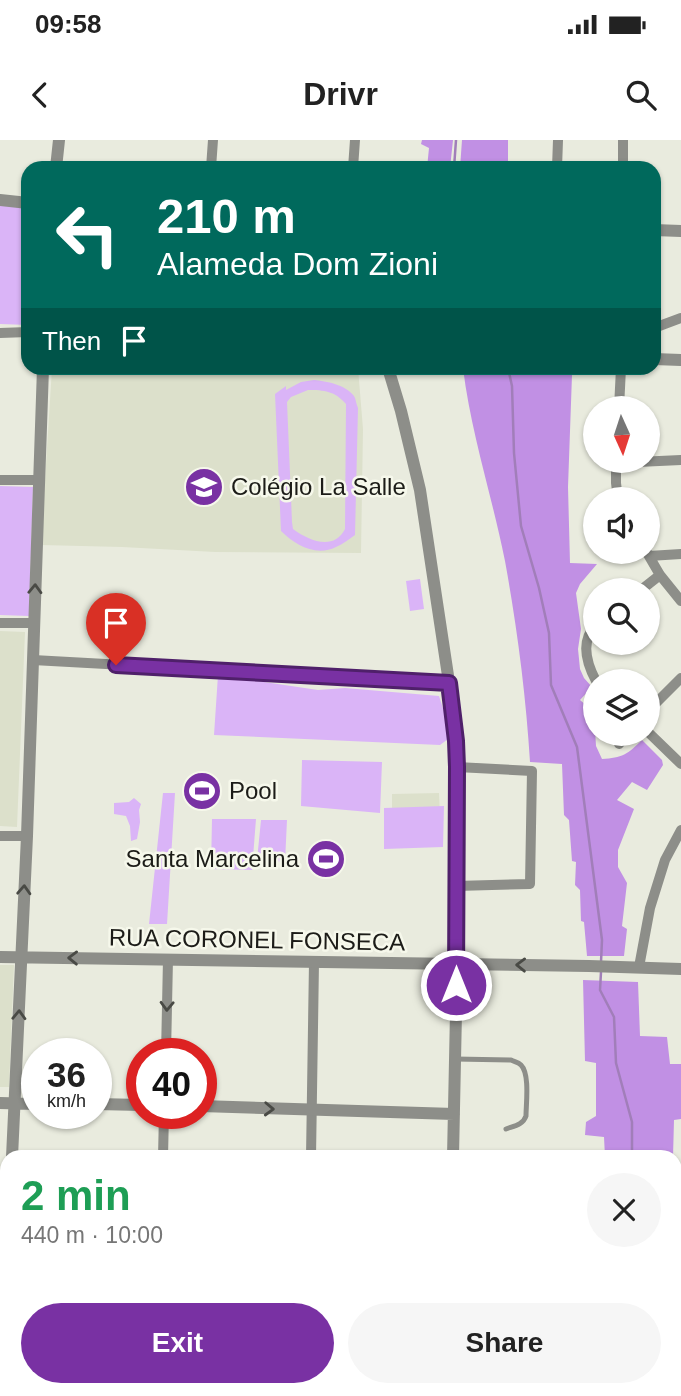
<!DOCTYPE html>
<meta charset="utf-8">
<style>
:root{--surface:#fff;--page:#f6f6f6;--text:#222;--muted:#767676;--accent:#7931a3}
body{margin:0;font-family:Helvetica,sans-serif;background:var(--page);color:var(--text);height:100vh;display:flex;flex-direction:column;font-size:26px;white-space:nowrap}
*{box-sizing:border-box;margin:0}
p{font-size:23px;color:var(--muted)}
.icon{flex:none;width:38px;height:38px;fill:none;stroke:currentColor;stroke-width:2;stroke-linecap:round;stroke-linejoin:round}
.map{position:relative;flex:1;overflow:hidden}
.drawer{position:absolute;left:0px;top:1010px;width:682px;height:247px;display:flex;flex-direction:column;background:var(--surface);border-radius:21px 21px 0 0;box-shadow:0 2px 5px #0004}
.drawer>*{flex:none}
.hud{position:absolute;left:21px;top:21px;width:640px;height:214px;border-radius:21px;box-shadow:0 2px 5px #0004;background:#00695c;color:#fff;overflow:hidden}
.needle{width:46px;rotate:177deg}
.buttons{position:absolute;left:583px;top:256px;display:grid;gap:14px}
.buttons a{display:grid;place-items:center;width:77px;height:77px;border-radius:50%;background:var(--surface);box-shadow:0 2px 5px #0004;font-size:35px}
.speed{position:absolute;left:21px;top:898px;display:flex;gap:14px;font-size:35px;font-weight:700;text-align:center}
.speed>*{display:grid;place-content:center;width:91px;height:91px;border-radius:50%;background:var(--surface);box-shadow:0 2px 5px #0004;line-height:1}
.speed small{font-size:18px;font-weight:400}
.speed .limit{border:10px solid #d22;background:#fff;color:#111}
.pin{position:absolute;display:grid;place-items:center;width:60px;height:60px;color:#fff;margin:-72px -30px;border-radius:50% 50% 50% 0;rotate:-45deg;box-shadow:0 0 7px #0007}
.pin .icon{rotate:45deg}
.me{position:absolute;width:77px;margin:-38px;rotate:0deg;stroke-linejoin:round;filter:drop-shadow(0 0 5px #0008)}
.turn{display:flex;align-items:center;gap:24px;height:147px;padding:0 21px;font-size:32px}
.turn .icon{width:91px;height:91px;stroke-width:2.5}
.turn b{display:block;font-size:49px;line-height:60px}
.then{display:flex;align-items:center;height:66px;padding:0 21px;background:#0003;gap:14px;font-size:26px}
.round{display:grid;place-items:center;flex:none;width:74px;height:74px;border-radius:37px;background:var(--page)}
.head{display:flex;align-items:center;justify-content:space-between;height:119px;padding:0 21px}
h1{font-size:42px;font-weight:600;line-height:52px;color:#1e9e55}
.primary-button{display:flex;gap:14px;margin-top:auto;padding:14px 21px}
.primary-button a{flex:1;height:80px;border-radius:42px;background:var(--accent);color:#fff;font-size:28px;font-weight:600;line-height:80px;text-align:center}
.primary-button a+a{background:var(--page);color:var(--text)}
.status{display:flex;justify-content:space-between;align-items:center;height:49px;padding:0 35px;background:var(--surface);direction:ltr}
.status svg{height:19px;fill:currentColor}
header{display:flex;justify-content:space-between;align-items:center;height:91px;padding:0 21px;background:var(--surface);font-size:32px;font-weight:600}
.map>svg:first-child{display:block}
</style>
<div class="status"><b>09:58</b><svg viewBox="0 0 49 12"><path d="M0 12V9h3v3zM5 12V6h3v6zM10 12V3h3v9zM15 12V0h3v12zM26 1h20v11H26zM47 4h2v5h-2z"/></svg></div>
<header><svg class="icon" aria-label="back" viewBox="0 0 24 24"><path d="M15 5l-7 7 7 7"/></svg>Drivr<svg class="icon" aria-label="search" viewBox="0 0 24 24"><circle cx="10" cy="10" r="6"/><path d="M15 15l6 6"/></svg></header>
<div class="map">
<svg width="681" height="1256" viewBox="0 0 681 1256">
<rect width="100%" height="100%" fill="#e9ebde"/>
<path fill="#dce0cb" d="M52 228H358L363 289 361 413 215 412 122 407 41 405Z
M0 491 25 492 17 687 0 686Z
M439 653 440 676 392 671V654Z
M0 825H14L9 947H0Z"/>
<path fill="#dab4f7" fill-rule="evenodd" d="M0 59 28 60V185L0 184Z
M314 240C326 241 346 245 354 256 356 259 356 264 358 268L355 395C349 399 343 404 336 407 316 417 295 405 281 391L275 254 286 246V250L301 242ZM308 250C324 250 335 251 346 264L345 389C334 411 309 401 293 389L292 382 287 262 291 257Z
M0 346 33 347 29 476 0 475Z
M420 439 424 469 410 471 406 441Z
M218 535 318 550 345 548 439 556 449 587 448 599 440 605 214 595Z
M302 620 382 622 380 673 301 666Z
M163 653H175L167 784H149Z
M134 658 141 664 139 670 140 682 137 699 131 701 130 686 126 676 114 674V663L129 662Z
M444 666 443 707 384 709V668Z
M212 679H256L252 730 211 729Z
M261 680H287L285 722 257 720Z"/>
<path fill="#c190e4" d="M422 0H453L450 28H427L429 8 421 4Z
M462 0H508V28H460Z
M463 228H519L572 235 568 347 570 423 597 424 580 444 576 453 581 489 578 509 580 529 584 538 592 547 580 560 593 571 586 580 595 590 596 606 602 619C622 618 628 614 642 600L662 620 663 625 647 650 632 642 617 660 634 669 618 710V727L627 743 622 786 627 789 624 816H587L584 782 581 781 580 750 575 745 576 722 572 721 569 680 564 675 562 624 530 622C526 555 517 487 505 421 492 356 471 293 463 228Z
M583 840 638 842 640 896 667 897 670 924H681V979L674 980 673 1017H605L604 997 585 995 586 982 596 976V923L585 921Z
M504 1250H623L621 1256H499Z"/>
<path fill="#daa8fe" stroke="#a17eb9" stroke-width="2" d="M194 638 211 639 209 664 194 663Z"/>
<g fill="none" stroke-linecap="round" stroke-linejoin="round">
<path stroke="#a17eb9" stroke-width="2.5" d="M454 28 456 0
M508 228 512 246 514 313 521 386 539 448 549 493 551 545 577 607 602 800 601 822
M601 832 600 850 614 877 616 923 632 982V1017
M557 1256 558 1250"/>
<path stroke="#8d8e89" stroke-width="5" d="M455 919 511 920C515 922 518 922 521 925 530 934 526 964 526 976 523 985 514 986 506 989"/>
<path stroke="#8d8e89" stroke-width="10" d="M623 0V28
M211 28 213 0
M353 28 355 0
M557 28 558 0
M654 188 681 178
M0 193 28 192
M619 268 621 228
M616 320V343L618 359
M616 323 681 320
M0 340H39
M646 411 660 435 681 461
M649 416 681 414
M641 450 660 435
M0 483H34
M595 486C580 502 587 524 596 541
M33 520 449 543
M648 571 681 538
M648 592 681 624
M619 604 628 593
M0 696H27
M456 746 530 744 532 631 457 627
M639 827 650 768 665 720 681 690
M166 914 168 819
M163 1017 164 973
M311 1017 314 822
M0 1255 54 1256
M151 1256 152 1250
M307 1256V1250"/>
<path stroke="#8d8e89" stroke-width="12" d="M56 28 59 0
M0 60 28 63
M654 90 681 91
M654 219 681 220
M388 228 401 271 420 350 452 562 456 601 457 824 453 1017
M0 817 589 826 681 829
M0 963 37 964
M96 964 142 965
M201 966 454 974
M12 1017 27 696 43 228
M676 1111H681
M0 1245 7 1106
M449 1256V1250"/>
</g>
<defs><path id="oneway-chevron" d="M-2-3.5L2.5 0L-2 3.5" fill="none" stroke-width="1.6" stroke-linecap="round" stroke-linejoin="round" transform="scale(1.75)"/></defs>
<g stroke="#494a45">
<use href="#oneway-chevron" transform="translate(35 449) rotate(-88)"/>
<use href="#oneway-chevron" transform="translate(24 750) rotate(-87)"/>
<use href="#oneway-chevron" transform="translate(73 818) rotate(-179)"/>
<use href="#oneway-chevron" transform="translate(521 825) rotate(-179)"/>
<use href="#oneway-chevron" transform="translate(167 866) rotate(92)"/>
<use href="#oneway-chevron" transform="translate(19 875) rotate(-88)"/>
<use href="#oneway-chevron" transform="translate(269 969) rotate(2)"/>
</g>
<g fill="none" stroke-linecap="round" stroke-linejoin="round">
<defs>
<path id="route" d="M116 525 449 543 456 601 457 627 456 845"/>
</defs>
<use href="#route" stroke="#4f206a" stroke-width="18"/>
<use href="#route" stroke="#7931a3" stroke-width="12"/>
</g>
<defs>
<symbol id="school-disc" viewBox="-11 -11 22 22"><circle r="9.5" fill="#7931a3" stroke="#f6f8eb"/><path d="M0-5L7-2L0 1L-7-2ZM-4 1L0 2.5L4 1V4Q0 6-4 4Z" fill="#fff"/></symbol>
<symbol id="stadium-disc" viewBox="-11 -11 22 22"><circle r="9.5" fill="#7931a3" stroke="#f6f8eb"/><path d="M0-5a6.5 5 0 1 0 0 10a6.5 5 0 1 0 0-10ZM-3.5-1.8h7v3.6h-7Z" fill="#fff"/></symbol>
</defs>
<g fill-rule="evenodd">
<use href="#school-disc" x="182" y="325" width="44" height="44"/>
<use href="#stadium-disc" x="180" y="629" width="44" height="44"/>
<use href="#stadium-disc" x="304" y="697" width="44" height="44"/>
</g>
<g text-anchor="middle" stroke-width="5" stroke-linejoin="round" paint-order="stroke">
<g font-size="24" fill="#1c1c18" stroke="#f6f8eb" text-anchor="start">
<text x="231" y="355">Colégio La Salle</text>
<text x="229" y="659">Pool</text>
<text x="299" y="727" text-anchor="end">Santa Marcelina</text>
</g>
<g font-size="24" fill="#1c1c18" stroke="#f6f8eb">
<text transform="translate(257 800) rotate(1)" y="8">RUA CORONEL FONSECA</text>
</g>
</g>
</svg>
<div class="buttons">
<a><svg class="needle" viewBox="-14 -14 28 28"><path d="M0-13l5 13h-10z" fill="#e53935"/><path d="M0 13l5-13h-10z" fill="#767676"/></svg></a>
<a><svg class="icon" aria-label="sound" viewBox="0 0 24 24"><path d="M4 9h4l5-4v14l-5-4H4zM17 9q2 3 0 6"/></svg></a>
<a><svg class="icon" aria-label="search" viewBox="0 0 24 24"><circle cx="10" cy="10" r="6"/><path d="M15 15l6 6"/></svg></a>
<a><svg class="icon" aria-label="layers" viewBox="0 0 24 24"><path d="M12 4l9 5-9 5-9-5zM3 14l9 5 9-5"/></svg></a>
</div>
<div class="speed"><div>36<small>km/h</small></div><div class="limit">40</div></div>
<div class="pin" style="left:116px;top:525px;background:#d93025"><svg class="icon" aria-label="arrive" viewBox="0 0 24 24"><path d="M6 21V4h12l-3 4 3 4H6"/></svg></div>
<svg class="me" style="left:456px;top:845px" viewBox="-20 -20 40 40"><circle r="17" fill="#7931a3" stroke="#fff" stroke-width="3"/><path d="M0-11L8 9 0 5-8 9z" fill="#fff"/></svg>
<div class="hud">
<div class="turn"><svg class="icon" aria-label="left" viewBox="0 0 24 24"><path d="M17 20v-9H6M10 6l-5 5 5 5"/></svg><div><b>210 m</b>Alameda Dom Zioni</div></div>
<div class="then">Then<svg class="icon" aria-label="arrive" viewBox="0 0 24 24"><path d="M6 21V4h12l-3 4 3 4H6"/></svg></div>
</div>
<section class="drawer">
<div class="head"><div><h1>2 min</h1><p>440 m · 10:00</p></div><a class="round"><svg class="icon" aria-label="close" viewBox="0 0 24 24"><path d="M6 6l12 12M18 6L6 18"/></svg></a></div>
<div class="primary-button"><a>Exit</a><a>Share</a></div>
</section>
</div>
